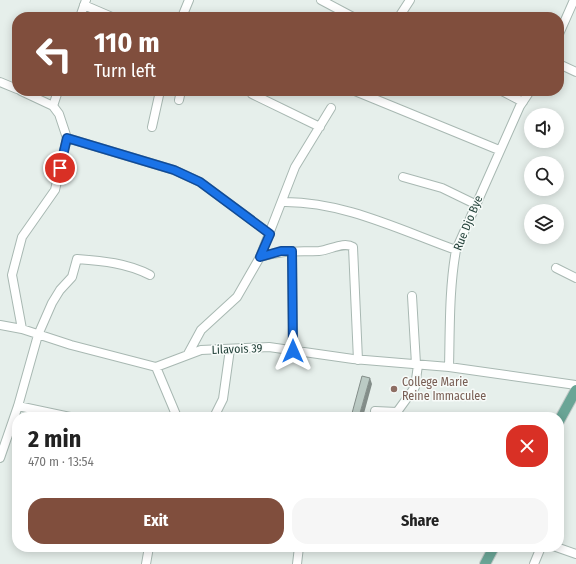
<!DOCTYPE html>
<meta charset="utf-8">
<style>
:root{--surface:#fff;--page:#f6f6f6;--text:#222;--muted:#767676;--accent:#804e3d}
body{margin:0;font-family:"Fira Sans Condensed",sans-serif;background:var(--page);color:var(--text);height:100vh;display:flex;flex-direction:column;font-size:15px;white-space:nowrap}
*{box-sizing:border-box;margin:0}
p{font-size:13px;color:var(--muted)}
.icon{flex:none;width:22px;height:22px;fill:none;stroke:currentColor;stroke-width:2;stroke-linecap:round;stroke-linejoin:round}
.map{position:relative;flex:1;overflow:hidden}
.sheet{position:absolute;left:12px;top:412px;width:552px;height:140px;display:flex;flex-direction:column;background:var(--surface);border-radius:16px;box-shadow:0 2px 10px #0003}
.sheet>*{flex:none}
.guide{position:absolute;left:12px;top:12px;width:552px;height:84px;border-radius:16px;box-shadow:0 2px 10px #0003;background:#804e3d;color:#fff;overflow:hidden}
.controls{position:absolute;left:524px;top:108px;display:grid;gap:8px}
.controls a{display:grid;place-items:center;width:40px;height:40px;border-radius:50%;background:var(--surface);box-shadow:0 2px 10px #0003;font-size:20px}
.pin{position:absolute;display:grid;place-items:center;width:34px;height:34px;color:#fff;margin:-17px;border:2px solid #fff;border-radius:50%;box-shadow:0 1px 4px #0007}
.me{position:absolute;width:44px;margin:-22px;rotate:0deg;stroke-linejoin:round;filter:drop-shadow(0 0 3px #0008)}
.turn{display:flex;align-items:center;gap:14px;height:84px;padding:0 16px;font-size:18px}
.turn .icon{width:52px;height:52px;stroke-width:2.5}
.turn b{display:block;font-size:28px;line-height:34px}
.round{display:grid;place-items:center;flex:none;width:42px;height:42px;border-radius:16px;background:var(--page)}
.head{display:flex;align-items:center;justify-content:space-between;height:68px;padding:0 16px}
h1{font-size:24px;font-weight:700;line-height:30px}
.primary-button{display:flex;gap:8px;margin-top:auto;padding:8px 16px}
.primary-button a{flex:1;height:46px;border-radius:16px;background:var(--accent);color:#fff;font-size:16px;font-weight:700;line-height:46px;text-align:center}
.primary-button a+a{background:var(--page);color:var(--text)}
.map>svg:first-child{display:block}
</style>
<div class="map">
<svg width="576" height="564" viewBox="0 0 576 564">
<rect width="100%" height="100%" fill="#e6efeb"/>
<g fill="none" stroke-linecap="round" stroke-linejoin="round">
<defs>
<path id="minor" d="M321 0 353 17
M84 5 112 17
M80 17 86 0
M182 17 189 0
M399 17 410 0
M559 34 574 0
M559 64 576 72
M0 82 17 89
M21 91 53 106 59 114 67 138 55 190 22 237 12 275 22 329
M355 91 499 150
M502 91 523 102
M252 94 320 127
M179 100 181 91
M53 106 58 91
M152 127 160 91
M67 138 174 170 200 182 270 234
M403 177 442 188 475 204
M283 202C342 201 400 230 456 250
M292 251 293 351
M260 257C283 250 297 252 319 251 330 250 344 241 353 247L358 360
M556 268 576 278
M412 296 416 364
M0 325 22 329 71 345 156 367 201 350 269 347 353 359 449 367 576 385
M188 354 201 330 237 297 260 257 295 167 331 108
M156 367 177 417
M449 367C450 328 449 289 456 250L520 106 530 91
M18 406 70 417
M375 411 397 412 415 387 418 365
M214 417 223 399 230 349
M0 458 18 406 38 335 52 303 60 290 72 277 77 259C103 261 127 263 150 275
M556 547 576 554
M146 564 149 547
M297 564 299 547
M534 564 541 547"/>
<path id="major" d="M559 421 576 390
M485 564 494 547"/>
</defs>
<use href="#minor" stroke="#a8b8b2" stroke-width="10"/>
<use href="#major" stroke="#c2cac8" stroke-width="12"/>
<use href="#minor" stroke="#fff" stroke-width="8"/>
<use href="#major" stroke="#6aa596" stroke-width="10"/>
</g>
<path fill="#838d89" d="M370 378 372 384 363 417 360 413Z"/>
<path fill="#bbcac4" stroke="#838d89" d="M362 376 370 378 360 413 370 416 369 417H351Z"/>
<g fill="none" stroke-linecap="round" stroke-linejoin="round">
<defs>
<path id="route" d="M60 168 67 138 174 170 200 182 270 234 260 257 281 251H292L293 351"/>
</defs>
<use href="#route" stroke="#114b97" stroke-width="10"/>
<use href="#route" stroke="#1a73e8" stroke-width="7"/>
</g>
<circle fill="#8d6e63" stroke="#f7fbf9" stroke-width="1.5" cx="394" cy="389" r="4"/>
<g text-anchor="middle" stroke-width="3" stroke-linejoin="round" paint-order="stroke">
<g font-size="12" fill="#24423a" stroke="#f7fbf9">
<text transform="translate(468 223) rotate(-68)" y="4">Rue Djo Bye</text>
<text transform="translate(237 349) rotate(-2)" y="4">Lilavois 39</text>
</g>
<g font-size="12" fill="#785e54" stroke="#f7fbf9" text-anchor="start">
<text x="402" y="386">College Marie<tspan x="402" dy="14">Reine Immaculee</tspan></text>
</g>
</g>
</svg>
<div class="controls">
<a><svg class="icon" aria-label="sound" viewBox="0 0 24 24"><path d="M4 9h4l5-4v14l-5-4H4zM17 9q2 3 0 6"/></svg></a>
<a><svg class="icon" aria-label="search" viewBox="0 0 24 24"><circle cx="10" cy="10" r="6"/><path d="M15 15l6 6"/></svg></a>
<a><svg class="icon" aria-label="layers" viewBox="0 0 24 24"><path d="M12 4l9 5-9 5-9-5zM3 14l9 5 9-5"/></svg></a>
</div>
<div class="pin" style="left:60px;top:168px;background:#d93025"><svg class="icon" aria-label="arrive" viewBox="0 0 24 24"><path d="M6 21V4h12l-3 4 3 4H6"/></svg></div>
<svg class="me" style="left:293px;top:351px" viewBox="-20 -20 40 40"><path d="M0-17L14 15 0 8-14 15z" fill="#1a73e8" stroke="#fff" stroke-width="4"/></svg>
<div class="guide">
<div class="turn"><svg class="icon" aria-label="left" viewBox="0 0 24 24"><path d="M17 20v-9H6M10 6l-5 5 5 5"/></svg><div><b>110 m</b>Turn left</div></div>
</div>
<section class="sheet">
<div class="head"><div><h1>2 min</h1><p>470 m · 13:54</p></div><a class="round" style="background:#d93025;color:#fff"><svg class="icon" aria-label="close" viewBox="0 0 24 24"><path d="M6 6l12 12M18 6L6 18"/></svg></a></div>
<div class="primary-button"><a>Exit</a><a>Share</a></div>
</section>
</div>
